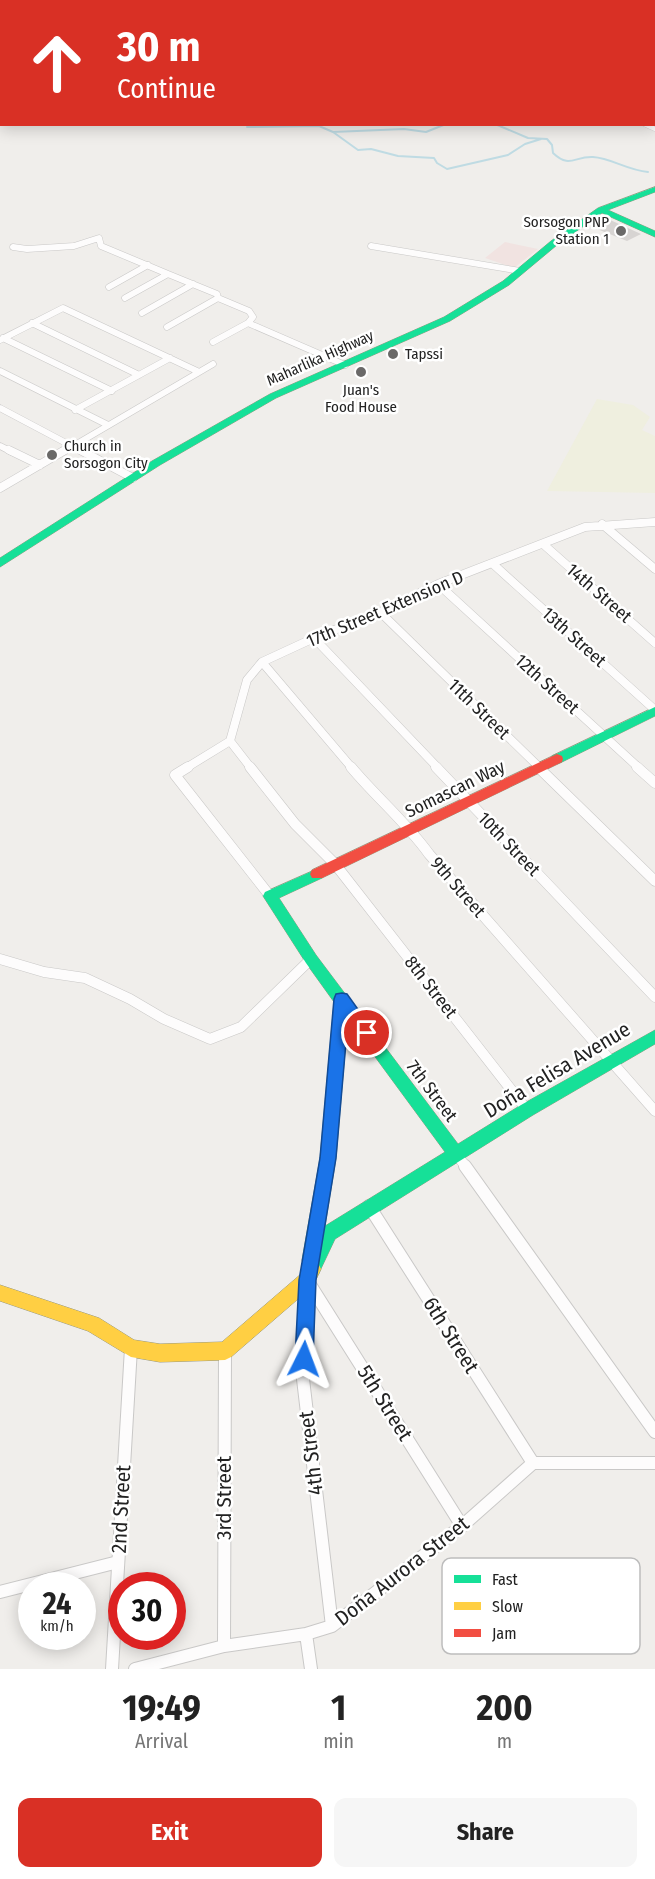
<!DOCTYPE html>
<meta charset="utf-8">
<style>
:root{--surface:#fff;--page:#f6f6f6;--text:#222;--muted:#767676;--accent:#d93025}
body{margin:0;font-family:"Fira Sans Condensed",sans-serif;background:var(--page);color:var(--text);height:100vh;display:flex;flex-direction:column;font-size:22px;white-space:nowrap}
*{box-sizing:border-box;margin:0}
p{font-size:20px;color:var(--muted)}
.icon{flex:none;width:33px;height:33px;fill:none;stroke:currentColor;stroke-width:2;stroke-linecap:round;stroke-linejoin:round}
.map{position:relative;height:1669px;overflow:hidden}
.side{display:flex;flex-direction:column;background:var(--surface);flex:1}
.side>*{flex:none}
.top-card{position:absolute;left:0px;top:0px;width:656px;height:126px;box-shadow:0 3px 15px #0003;background:#d93025;color:#fff;overflow:hidden}
.speed{position:absolute;left:18px;top:1572px;display:flex;gap:12px;font-size:30px;font-weight:700;text-align:center}
.speed>*{display:grid;place-content:center;width:78px;height:78px;border-radius:50%;background:var(--surface);box-shadow:0 3px 15px #0003;line-height:1}
.speed small{font-size:15px;font-weight:400}
.speed .limit{border:9px solid #d22;background:#fff;color:#111}
.pin{position:absolute;display:grid;place-items:center;width:51px;height:51px;color:#fff;margin:-26px;border:3px solid #fff;border-radius:50%;box-shadow:0 2px 6px #0007}
.me{position:absolute;width:66px;margin:-33px;rotate:3deg;stroke-linejoin:round;filter:drop-shadow(0 0 4px #0008)}
.turn{display:flex;align-items:center;gap:21px;height:126px;padding:0 18px;font-size:27px}
.turn .icon{width:78px;height:78px;stroke-width:2.5}
.turn b{display:block;font-size:42px;line-height:51px}
.eta{display:flex;justify-content:space-evenly;align-items:center;height:102px;text-align:center}
.eta b{font-size:36px;font-weight:700;line-height:42px}
.cta{display:flex;gap:12px;margin-top:auto;padding:12px 18px}
.cta a{flex:1;height:69px;border-radius:12px;background:var(--accent);color:#fff;font-size:24px;font-weight:700;line-height:69px;text-align:center}
.cta a+a{background:var(--page);color:var(--text)}
.map>svg:first-child{display:block}
</style>
<div class="map">
<svg width="655" height="1669" viewBox="0 0 655 1669">
<rect width="100%" height="100%" fill="#f0eeeb"/>
<path fill="#f1e3e1" d="M505 242 538 249 514 268 485 258Z"/>
<path fill="#efefdf" d="M597 399 633 405 650 417 642 430 655 436V493L547 491Z"/>
<g fill="none" stroke-linecap="round" stroke-linejoin="round">
<path stroke="#bfdbe3" stroke-width="2" d="M495 124 528 138 547 139 552 145 553 153C570 169 574 156 593 157 611 158 627 170 648 172
M247 127 319 126 333 132 404 129 426 132 446 124
M333 132 358 150 371 149 398 156 434 158 437 163 447 169 508 155 525 144 541 139"/>
</g>
<path fill="#d7d4d2" d="M608 219 641 234 627 241 597 229 603 226 599 224Z"/>
<g fill="none" stroke-linecap="round" stroke-linejoin="round">
<defs>
<path id="street-far4" d="M644 124 655 129"/>
<path id="street-far3" d="M371 246 520 271
M13 247 27 249 74 246 99 238 101 246 168 274
M109 287 148 265
M125 298 168 274 217 294 218 298
M142 313 193 284
M32 323 139 375
M248 323 345 365
M167 327 218 298 249 311 253 317 248 323 213 342
M3 338 112 391
M0 340 63 308 199 372
M0 371 108 425
M0 408 83 452
M75 410 170 358
M0 446 12 452
M63 452 213 364"/>
<path id="street-far2" d="M9 450 40 465
M80 450 133 478
M0 488 65 450
M602 524 655 569
M543 544 655 643
M493 564 655 710
M438 584 639 768
M380 612 540 768
M314 638 438 768
M262 662 352 768
M230 741 251 768
M186 768 230 741 247 680 262 662 314 638 380 612 438 584 585 527 655 522"/>
<path id="street-far1" d="M188 767 175 775 270 896
M250 767 295 824 335 864 527 1110
M351 767C376 797 406 822 429 854L655 1111
M436 767 655 997
M538 767 655 881
M637 767 655 783
M0 959 44 972 85 978 130 999 164 1019 210 1039 241 1027 311 959
M457 1155 466 1167"/>
<path id="street" d="M465 1166 655 1432
M369 1206 533 1463
M307 1280 303 1379 332 1626
M307 1280 462 1526
M0 1592 118 1562
M306 1634 311 1669
M224 1646 225 1351
M112 1669 131 1348
M135 1669 224 1646 306 1634 332 1626 462 1526 533 1463H655"/>
<path id="fast" d="M655 187V192L608 210 655 231V237L602 213 557 245 509 285 450 321 276 398 160 465 0 567V558L152 461 270 394 444 317 503 281 551 241 598 208Z
M655 707V716L562 762 557 764 551 759 552 756Z
M317 869 322 870 324 874 322 878 279 898 316 955 458 1144 521 1105 655 1030V1044L533 1115 335 1239 318 1275 312 1277 306 1275 302 1260 320 1158 334 1002 306 963 263 896 265 892ZM348 1020 445 1152 325 1226 336 1158Z"/>
<path id="slow" d="M312 1261 318 1263 321 1269 313 1286 231 1357 225 1360 160 1362 131 1357 88 1331 0 1301V1285L99 1318 134 1340 160 1344 222 1342 301 1274 306 1263Z"/>
<path id="jam" d="M557 754 562 756 563 759 562 762 322 878H312L310 874 312 870Z"/>
</defs>
<use href="#street-far4" stroke="#c9c8c7" stroke-width="5"/>
<use href="#street-far3" stroke="#c9c8c7" stroke-width="7"/>
<use href="#street-far2" stroke="#c9c8c7" stroke-width="9"/>
<use href="#street-far1" stroke="#c9c8c7" stroke-width="11"/>
<use href="#street" stroke="#c9c8c7" stroke-width="14"/>
<use href="#fast" stroke="#999a82" stroke-width="1"/>
<use href="#slow" stroke="#999a82" stroke-width="1"/>
<use href="#jam" stroke="#999a82" stroke-width="1"/>
<use href="#street-far4" stroke="#fdfcfc" stroke-width="4.5"/>
<use href="#street-far3" stroke="#fdfcfc" stroke-width="6"/>
<use href="#street-far2" stroke="#fdfcfc" stroke-width="8"/>
<use href="#street-far1" stroke="#fdfcfc" stroke-width="10"/>
<use href="#street" stroke="#fdfcfc" stroke-width="12"/>
<use href="#fast" fill="#16e098" fill-rule="evenodd"/>
<use href="#slow" fill="#ffcf43" fill-rule="evenodd"/>
<use href="#jam" fill="#f24e42" fill-rule="evenodd"/>
</g>
<path fill="#1a73e8" stroke="#114b97" stroke-width="1.5" d="M342 993 347 994 375 1033 373 1038C360 1042 354 1028 348 1019L336 1158 316 1280 313 1359 310 1366 304 1368 297 1366 295 1359 299 1280 320 1158 334 999 336 994Z"/>
<g fill="#6a6968" stroke="#fff" stroke-width="2">
<circle cx="621" cy="231" r="6"/>
<circle cx="393" cy="354" r="6"/>
<circle cx="361" cy="372" r="6"/>
<circle cx="52" cy="455" r="6"/>
</g>
<g text-anchor="middle" stroke-width="5" stroke-linejoin="round" paint-order="stroke">
<g font-size="15" fill="#222" stroke="#fff" text-anchor="start">
<text x="609" y="227" text-anchor="end">Sorsogon PNP<tspan x="609" dy="17">Station 1</tspan></text>
<text x="405" y="359">Tapssi</text>
<text x="361" y="395" text-anchor="middle">Juan's<tspan x="361" dy="17">Food House</tspan></text>
<text x="64" y="451">Church in<tspan x="64" dy="17">Sorsogon City</tspan></text>
</g>
<g font-size="15" fill="#222" stroke="#fff">
<text transform="translate(320 358) rotate(-24)" y="5">Maharlika Highway</text>
</g>
<g font-size="18" fill="#222" stroke="#fff">
<text transform="translate(599 593) rotate(41)" y="6">14th Street</text>
<text transform="translate(385 609) rotate(-23)" y="6">17th Street Extension D</text>
<text transform="translate(574 637) rotate(42)" y="6">13th Street</text>
<text transform="translate(547 684) rotate(42)" y="6">12th Street</text>
<text transform="translate(479 709) rotate(44)" y="6">11th Street</text>
<text transform="translate(455 789) rotate(-26)" y="6">Somascan Way</text>
<text transform="translate(509 844) rotate(46)" y="6">10th Street</text>
<text transform="translate(458 887) rotate(49)" y="6">9th Street</text>
<text transform="translate(431 987) rotate(52)" y="6">8th Street</text>
<text transform="translate(432 1091) rotate(53)" y="6">7th Street</text>
</g>
<g font-size="21" fill="#222" stroke="#fff">
<text transform="translate(557 1070) rotate(-31)" y="7">Doña Felisa Avenue</text>
<text transform="translate(451 1335) rotate(58)" y="7">6th Street</text>
<text transform="translate(385 1403) rotate(58)" y="7">5th Street</text>
<text transform="translate(311 1453) rotate(-97)" y="7">4th Street</text>
<text transform="translate(224 1498) rotate(-90)" y="7">3rd Street</text>
<text transform="translate(121 1509) rotate(-87)" y="7">2nd Street</text>
<text transform="translate(402 1571) rotate(-38)" y="7">Doña Aurora Street</text>
</g>
</g>
<rect x="442" y="1558" width="198" height="96" rx="9" fill="#fff" stroke="#bdbdbd" stroke-width="1.5"/>
<rect x="454" y="1575" width="27" height="8" fill="#16e098"/>
<rect x="454" y="1602" width="27" height="8" fill="#ffcf43"/>
<rect x="454" y="1629" width="27" height="8" fill="#f24e42"/>
<g font-size="16" fill="#222">
<text x="492" y="1585">Fast</text>
<text x="492" y="1612">Slow</text>
<text x="492" y="1639">Jam</text>
</g>
</svg>
<div class="speed"><div>24<small>km/h</small></div><div class="limit">30</div></div>
<div class="pin" style="left:367px;top:1033px;background:#d93025"><svg class="icon" aria-label="arrive" viewBox="0 0 24 24"><path d="M6 21V4h12l-3 4 3 4H6"/></svg></div>
<svg class="me" style="left:304px;top:1359px" viewBox="-20 -20 40 40"><path d="M0-17L14 15 0 8-14 15z" fill="#1a73e8" stroke="#fff" stroke-width="4"/></svg>
<div class="top-card">
<div class="turn"><svg class="icon" aria-label="ahead" viewBox="0 0 24 24"><path d="M12 20V5M6 11l6-6 6 6"/></svg><div><b>30 m</b>Continue</div></div>
</div>
</div>
<section class="side">
<div class="eta">
<div><b>19:49</b><p>Arrival</p></div>
<div><b>1</b><p>min</p></div>
<div><b>200</b><p>m</p></div>
</div>
<div class="cta"><a>Exit</a><a>Share</a></div>
</section>
